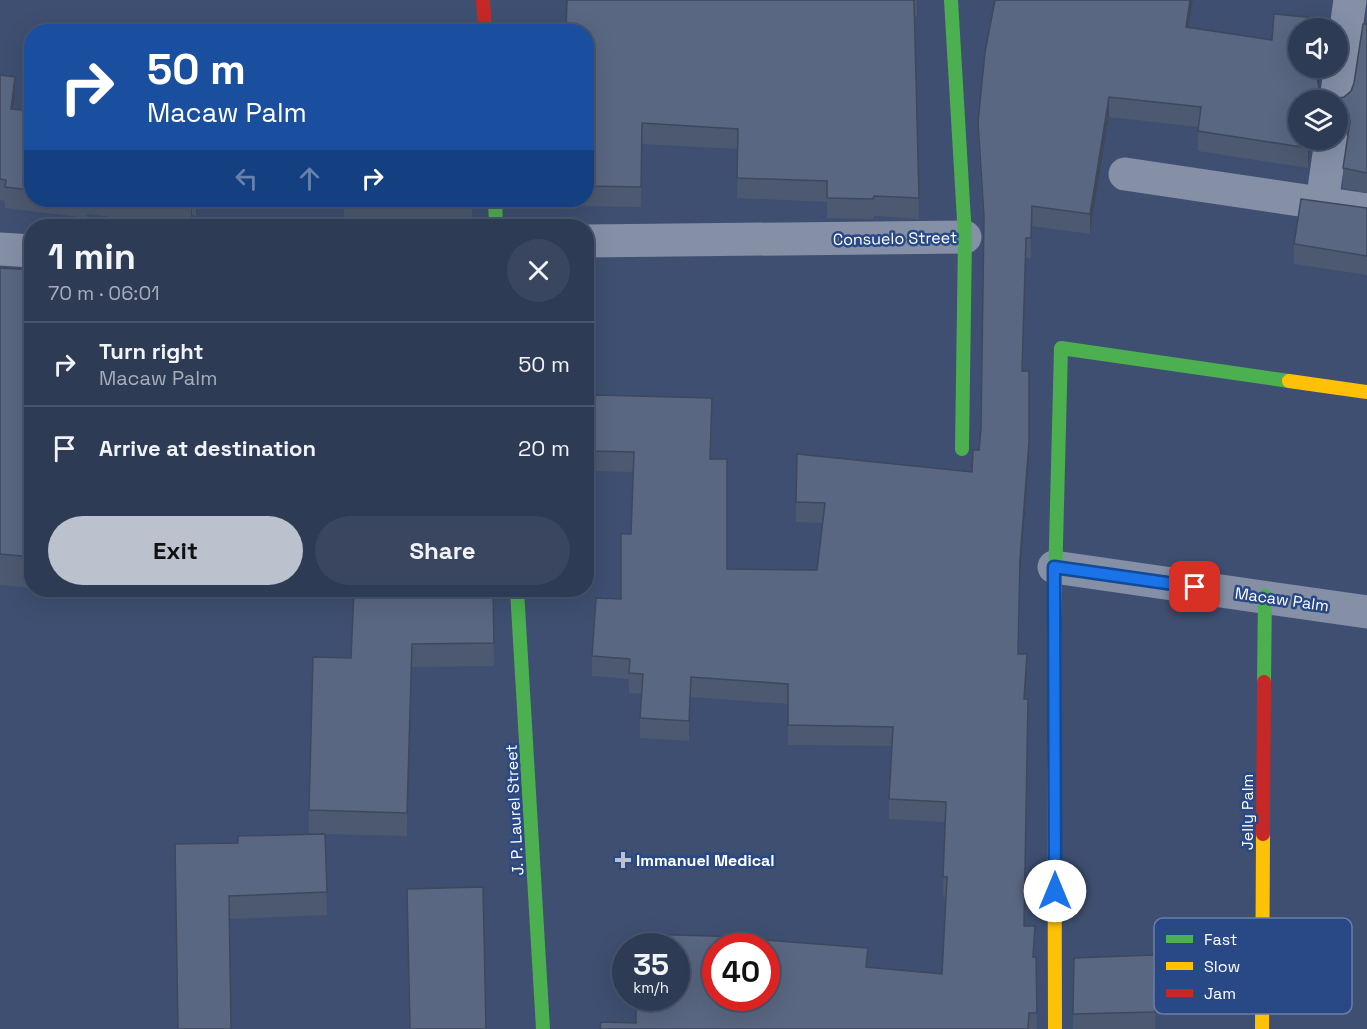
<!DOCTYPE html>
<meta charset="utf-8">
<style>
:root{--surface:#2e3b55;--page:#3a465f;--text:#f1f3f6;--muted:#a7adb9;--line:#49556c;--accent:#bbc1cd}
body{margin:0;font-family:"Space Grotesk",sans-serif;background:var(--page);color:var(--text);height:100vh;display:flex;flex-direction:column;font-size:22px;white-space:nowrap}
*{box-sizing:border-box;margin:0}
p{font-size:20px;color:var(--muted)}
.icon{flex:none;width:33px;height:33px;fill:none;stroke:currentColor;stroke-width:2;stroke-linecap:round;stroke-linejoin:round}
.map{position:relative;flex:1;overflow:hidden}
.details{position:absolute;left:24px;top:219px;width:570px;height:378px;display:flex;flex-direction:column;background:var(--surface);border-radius:24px;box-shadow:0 6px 24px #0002,0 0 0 2px var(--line)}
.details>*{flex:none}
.banner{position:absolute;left:24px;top:24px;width:570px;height:183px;border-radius:24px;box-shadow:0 6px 24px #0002,0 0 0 2px var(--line);background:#1a4fa0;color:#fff;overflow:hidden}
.fabs{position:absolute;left:1288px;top:18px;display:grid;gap:12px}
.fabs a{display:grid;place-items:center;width:60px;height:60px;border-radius:50%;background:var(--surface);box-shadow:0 6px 24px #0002,0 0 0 2px var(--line);font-size:30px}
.speed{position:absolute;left:612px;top:933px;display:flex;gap:12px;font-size:30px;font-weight:700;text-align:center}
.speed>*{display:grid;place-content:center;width:78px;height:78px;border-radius:50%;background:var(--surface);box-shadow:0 6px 24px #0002,0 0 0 2px var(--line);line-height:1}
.speed small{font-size:15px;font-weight:400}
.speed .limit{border:9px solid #d22;background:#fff;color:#111}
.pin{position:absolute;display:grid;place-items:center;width:51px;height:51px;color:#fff;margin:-26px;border-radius:12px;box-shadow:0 3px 9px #0006}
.me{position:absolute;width:66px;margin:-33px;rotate:0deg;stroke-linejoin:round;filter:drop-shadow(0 0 4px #0008)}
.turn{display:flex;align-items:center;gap:21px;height:126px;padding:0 24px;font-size:27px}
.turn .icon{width:78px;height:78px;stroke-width:2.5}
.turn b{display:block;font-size:42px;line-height:51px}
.lanes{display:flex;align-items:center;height:57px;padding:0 24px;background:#0003;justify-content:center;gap:30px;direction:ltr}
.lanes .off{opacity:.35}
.round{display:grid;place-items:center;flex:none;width:63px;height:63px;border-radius:32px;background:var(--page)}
.overview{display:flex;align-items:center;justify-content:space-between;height:102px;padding:0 24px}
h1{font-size:36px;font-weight:600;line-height:45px}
.cta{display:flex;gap:12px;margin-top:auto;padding:12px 24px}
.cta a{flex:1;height:69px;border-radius:36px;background:var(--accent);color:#111;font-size:24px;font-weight:600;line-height:69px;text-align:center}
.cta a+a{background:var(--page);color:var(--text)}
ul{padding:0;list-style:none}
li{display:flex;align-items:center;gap:18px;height:84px;padding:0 24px;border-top:2px solid var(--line)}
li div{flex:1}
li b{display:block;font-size:22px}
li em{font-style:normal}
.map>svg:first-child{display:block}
</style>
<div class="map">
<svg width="1367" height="1029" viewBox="0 0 1367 1029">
<rect width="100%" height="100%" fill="#3e4f71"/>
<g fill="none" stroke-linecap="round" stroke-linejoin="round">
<path stroke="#8590a7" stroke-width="33" d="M1336 100 1350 0
M1125 174 1367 210
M1322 203 1331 140
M586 241 965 237
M0 249 32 251
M1054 567 1367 612"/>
<path stroke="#4caf50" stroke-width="14" d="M951 0 965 237 962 449
M495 200 496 226
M517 590 543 1029
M1054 623 1061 348 1289 381
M1264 682 1265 596"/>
<path stroke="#ffc107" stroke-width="14" d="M1289 381 1367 392
M1054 623 1055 1029
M1262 1029 1263 834"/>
<path stroke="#c62828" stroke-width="14" d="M483 0 485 32
M1263 834 1264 682"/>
</g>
<path fill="#4d5970" d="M567 0H917V16H914L919 219 874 216 873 219 827 218V202L737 198 738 149 642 144 641 207 585 206V200H586V32Z
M1193 0 1189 28 1272 40 1326 28 1319 88 1324 94 1334 99 1344 97 1351 91 1354 83 1367 24V193L1343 188V168L1348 133 1343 126 1338 124V100H1299V140H1312L1308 168 1198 151V127L1109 117 1090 234 1032 226 1031 258H1026L1023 371 1029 461 1020 579 1019 654 1027 674 1026 699 1024 926 1035 946 1034 957H1036L1037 1029H600L636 1023 868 967 942 974 946 897H943L945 822 889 819V799L892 746 788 745V704L691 697 689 741 640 738V718L642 694 629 693V679L592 676V656L621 599 631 534 633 472 593 471V451L712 418 711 459 727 569 817 570 822 523 796 522V502L972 472 979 450 981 429 984 233 978 142V122Z
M0 75 15 98 14 109 32 111V200H199L196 216 192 215 191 226H184L87 214V218L5 208V201L0 200Z
M344 200H472V223L344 226Z
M1367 208V275L1294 264V244Z
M0 268 32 270V588L0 585Z
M54 590H143V597Z
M493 590 494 666 412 667 407 836 325 834 327 915 229 919 177 1029 238 843 325 834 309 833V810L351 658Z
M407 889 486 1029H409Z
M1074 958 1155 1012V1029H1073Z"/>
<path fill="#3f485b" d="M1190 0H1193L1186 47V27Z
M1319 68H1322L1317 98V78Z
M15 77V98L11 129V109Z
M1109 97V117L1090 234V214Z
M1309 140H1312L1308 168V148Z
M192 200V215L191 226V206Z
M196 200H199L196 216Z
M1032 206V226L1031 258V238Z
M1026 238V258L1022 391V371Z
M1029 442V461L1020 579V559Z
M412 644V667L407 836V813Z
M1027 654V674L1024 719V699Z
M691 677V697L689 741V721Z"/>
<path fill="#5a6782" stroke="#3f485b" stroke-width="1.5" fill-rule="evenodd" d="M567 0H914L919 198 874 196 873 199 827 198V181L737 178 738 129 642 123 641 187 586 186V32H566Z
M995 0H1190L1186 27 1272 40 1274 14 1326 19 1324 28H1299V68H1319L1317 78 1319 88 1324 94 1334 99 1344 97 1351 91 1354 83 1363 24H1367V173L1343 168 1350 122 1349 114 1343 106 1338 104V100H1299V140H1309L1308 148 1198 131 1201 107 1109 97 1090 214 1032 206 1031 238H1026L1022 371H1029V442L1020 559 1018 654H1027L1024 699H1028L1024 926H1035L1033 957H1036L1037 1013H1029L1028 1029H600L601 1022 636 1023V998H676V946H637V934L712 936 868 948 866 967 942 974 947 877H943L946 802 889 799 893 727 788 725V684L691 677 689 721 640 718 643 674 629 673 630 659 592 656 596 598 621 599V534H631L634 452 593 451 595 395 712 398 710 459H727V569L817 570 825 503 796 502 797 454 972 472 973 450H979L981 429 984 217 978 122 985 52ZM716 946H766V998H716Z
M0 75 15 77 11 109 32 111V190L5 187 6 180 0 179Z
M1301 199 1367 208V256L1294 244Z
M137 200H192L191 206Z
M344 200H472V201L344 204Z
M0 268 32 270V557L0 554Z
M354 590H493L494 643 412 644 407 813 309 810 313 657 351 658Z
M325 834 327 892 229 896 231 1029H178L175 844 238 843V836Z
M483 887 486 1029H410L407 889Z
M1154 955 1155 1012 1073 1014 1074 958Z"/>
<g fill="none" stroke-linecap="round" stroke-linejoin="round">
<defs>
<path id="route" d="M1055 891 1054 567 1195 587"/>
</defs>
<use href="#route" stroke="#114b97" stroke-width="15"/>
<use href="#route" stroke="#1a73e8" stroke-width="10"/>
</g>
<path fill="#bbc1cd" stroke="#294886" stroke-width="2" d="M620 851h6v6h6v6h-6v6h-6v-6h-6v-6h6z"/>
<g text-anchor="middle" stroke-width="5" stroke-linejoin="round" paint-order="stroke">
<g font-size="16" fill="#fff" stroke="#294886">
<text transform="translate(895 238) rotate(-1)" y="6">Consuelo Street</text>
<text transform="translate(1282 599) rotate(8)" y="6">Macaw Palm</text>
<text transform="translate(514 810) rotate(-93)" y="6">J. P. Laurel Street</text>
<text transform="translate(1247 812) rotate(-90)" y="6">Jelly Palm</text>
</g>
<g font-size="16" font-weight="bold" fill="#fff" stroke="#294886" text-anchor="start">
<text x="636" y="866">Immanuel Medical</text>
</g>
</g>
<rect x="1154" y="918" width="198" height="96" rx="9" fill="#294886" stroke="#697faa" stroke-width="1.5"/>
<rect x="1166" y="935" width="27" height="8" fill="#4caf50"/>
<rect x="1166" y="962" width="27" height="8" fill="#ffc107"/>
<rect x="1166" y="989" width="27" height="8" fill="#c62828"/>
<g font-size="16" fill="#fff">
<text x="1204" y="945">Fast</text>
<text x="1204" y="972">Slow</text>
<text x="1204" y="999">Jam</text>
</g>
</svg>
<div class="fabs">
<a><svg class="icon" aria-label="sound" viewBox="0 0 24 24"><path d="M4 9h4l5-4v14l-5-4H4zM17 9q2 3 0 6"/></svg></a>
<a><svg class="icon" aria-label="layers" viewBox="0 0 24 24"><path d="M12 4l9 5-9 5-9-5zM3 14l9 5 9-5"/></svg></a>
</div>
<div class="speed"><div>35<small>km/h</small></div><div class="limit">40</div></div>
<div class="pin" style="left:1195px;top:587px;background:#d93025"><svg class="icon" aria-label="arrive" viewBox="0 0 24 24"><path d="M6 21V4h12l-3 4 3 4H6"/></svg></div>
<svg class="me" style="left:1055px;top:891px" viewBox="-20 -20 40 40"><circle r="19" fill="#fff"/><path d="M0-13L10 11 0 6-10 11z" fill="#1a73e8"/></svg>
<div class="banner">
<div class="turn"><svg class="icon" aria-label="right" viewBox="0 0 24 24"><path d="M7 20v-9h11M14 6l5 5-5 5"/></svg><div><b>50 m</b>Macaw Palm</div></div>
<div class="lanes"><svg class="icon off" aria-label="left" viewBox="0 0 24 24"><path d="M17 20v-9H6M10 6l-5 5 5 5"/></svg><svg class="icon off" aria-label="ahead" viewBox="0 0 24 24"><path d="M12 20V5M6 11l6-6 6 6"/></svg><svg class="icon" aria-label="right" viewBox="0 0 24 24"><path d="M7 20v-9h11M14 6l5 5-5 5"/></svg></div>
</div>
<section class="details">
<div class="overview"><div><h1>1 min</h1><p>70 m · 06:01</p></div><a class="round"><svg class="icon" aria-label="close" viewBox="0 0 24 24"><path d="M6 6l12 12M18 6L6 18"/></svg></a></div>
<ul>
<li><svg class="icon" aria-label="right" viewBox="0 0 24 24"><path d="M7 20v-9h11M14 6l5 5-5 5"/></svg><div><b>Turn right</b><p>Macaw Palm</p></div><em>50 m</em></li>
<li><svg class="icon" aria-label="arrive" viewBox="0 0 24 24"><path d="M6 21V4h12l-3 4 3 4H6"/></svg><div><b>Arrive at destination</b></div><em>20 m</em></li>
</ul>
<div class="cta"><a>Exit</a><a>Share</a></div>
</section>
</div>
